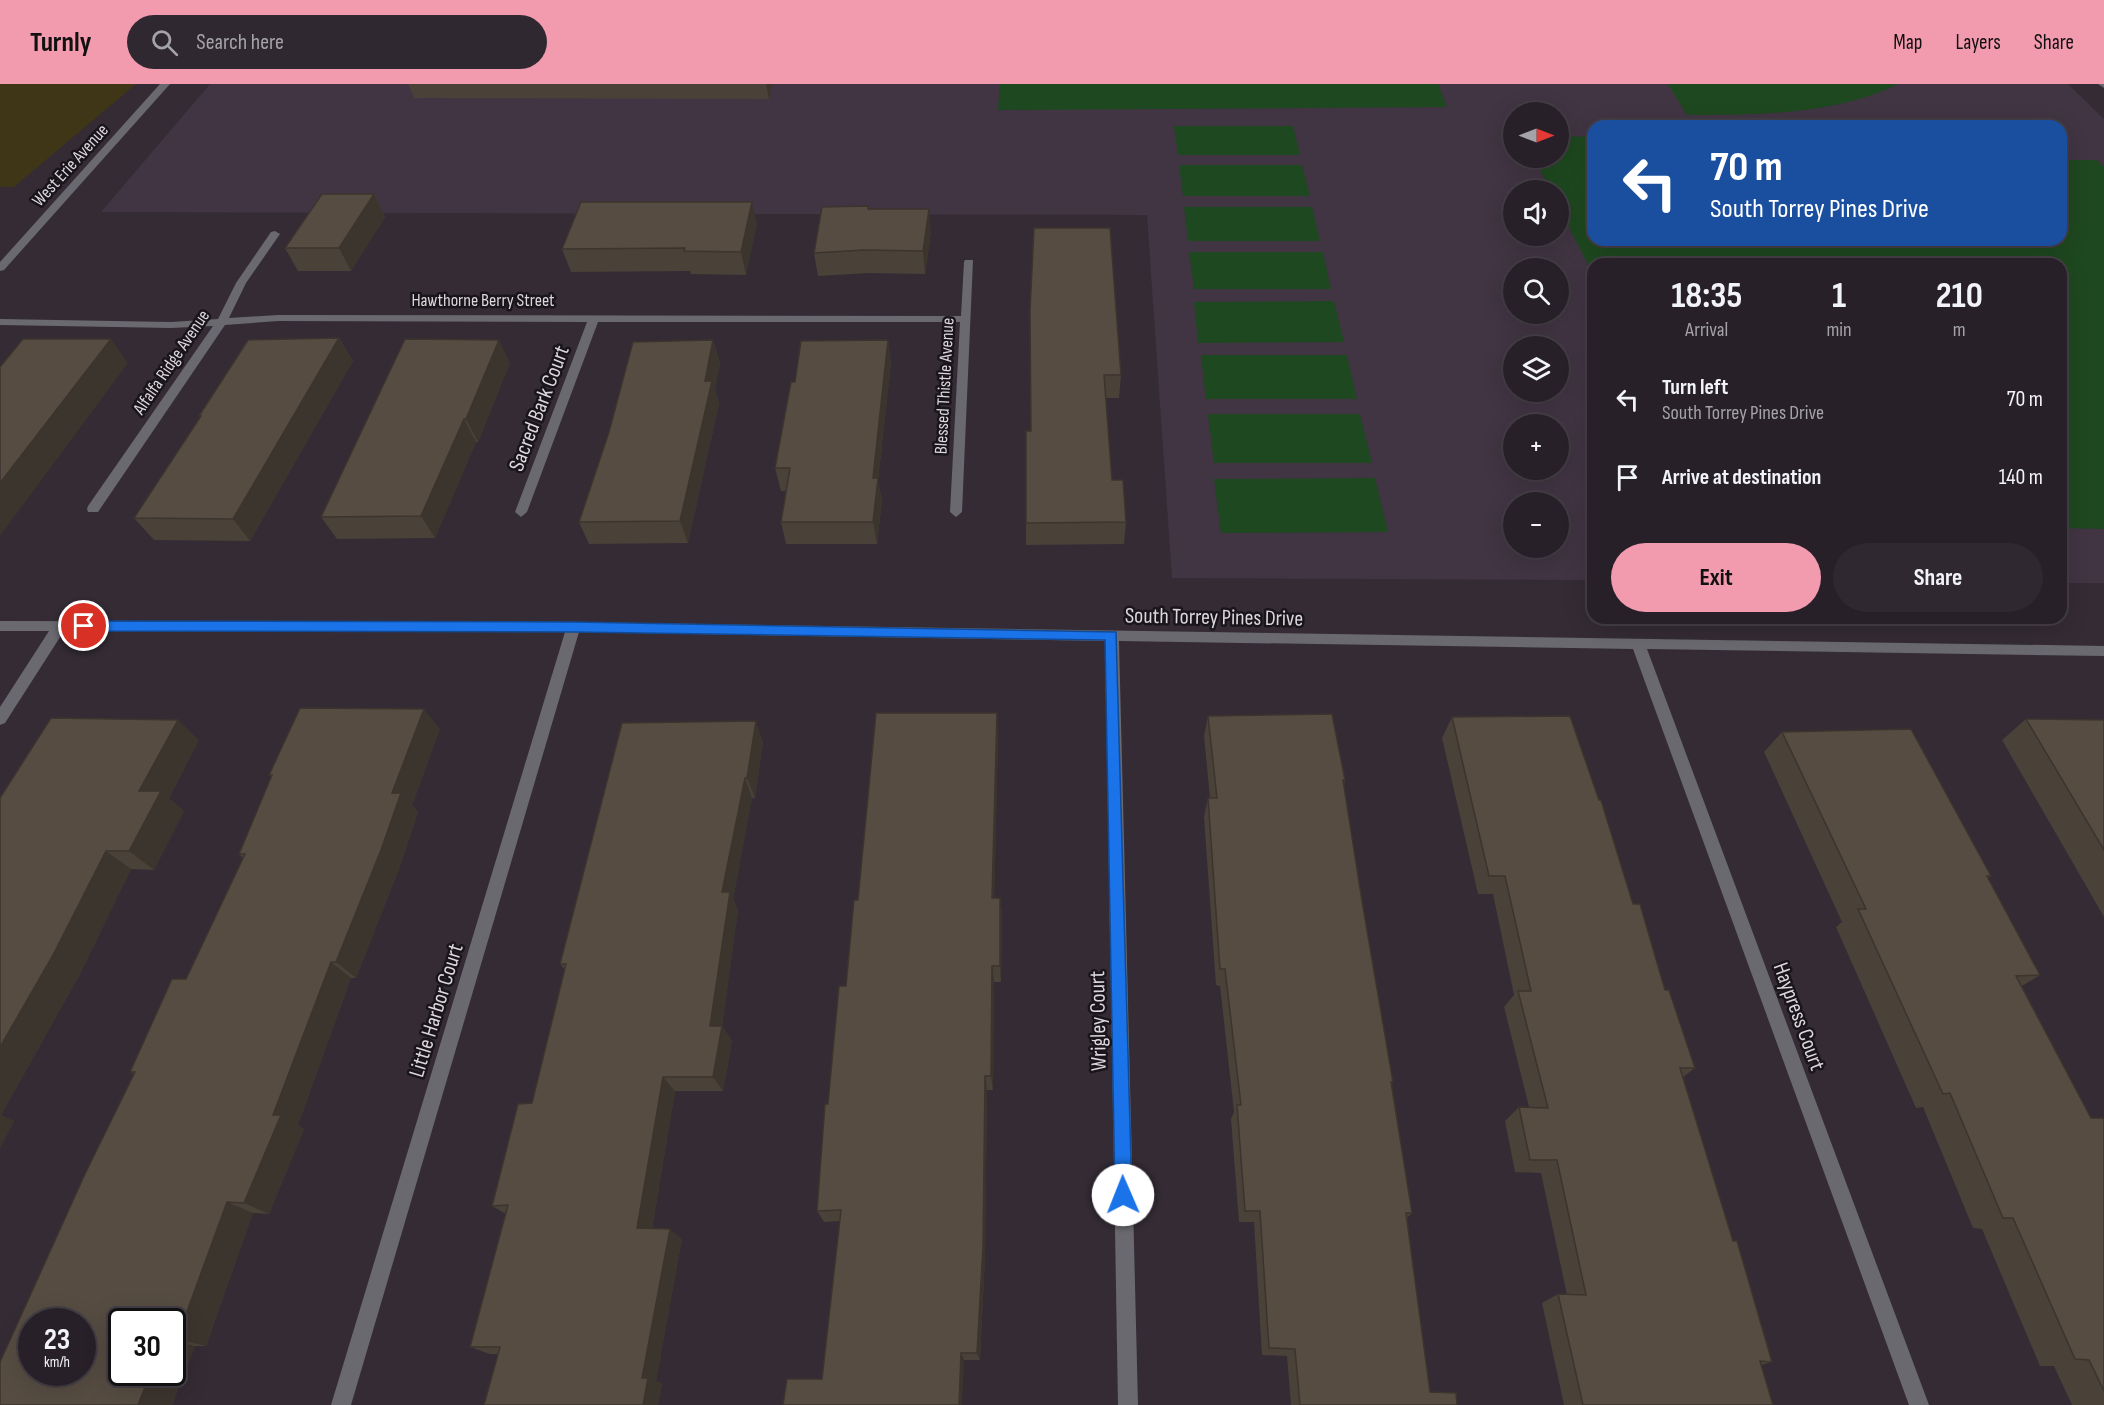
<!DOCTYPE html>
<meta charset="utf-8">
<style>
:root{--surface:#272028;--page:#2f2830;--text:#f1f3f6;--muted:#a4a3a8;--line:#433e45;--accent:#f29aae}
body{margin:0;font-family:"Sofia Sans Condensed",sans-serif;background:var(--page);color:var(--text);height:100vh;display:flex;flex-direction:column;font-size:22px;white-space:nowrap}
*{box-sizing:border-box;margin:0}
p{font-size:20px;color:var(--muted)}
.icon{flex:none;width:33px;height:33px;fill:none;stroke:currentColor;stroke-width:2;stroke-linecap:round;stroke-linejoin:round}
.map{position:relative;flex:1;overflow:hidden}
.side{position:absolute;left:1587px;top:174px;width:480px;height:366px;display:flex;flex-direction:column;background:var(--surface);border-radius:18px;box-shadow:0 6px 24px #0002,0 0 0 2px var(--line)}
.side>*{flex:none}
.top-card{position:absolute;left:1587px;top:36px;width:480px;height:126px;border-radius:18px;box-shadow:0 6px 24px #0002,0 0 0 2px var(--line);background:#1a4fa0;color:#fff;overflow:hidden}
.needle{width:39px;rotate:90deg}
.buttons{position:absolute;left:1503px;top:18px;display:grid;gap:12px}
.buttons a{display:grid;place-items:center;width:66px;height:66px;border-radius:50%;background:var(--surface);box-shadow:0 6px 24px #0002,0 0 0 2px var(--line);font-size:30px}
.speed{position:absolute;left:18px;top:1224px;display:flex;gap:12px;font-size:30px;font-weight:700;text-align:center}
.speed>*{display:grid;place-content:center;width:78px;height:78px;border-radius:50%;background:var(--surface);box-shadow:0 6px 24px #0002,0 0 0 2px var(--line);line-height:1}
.speed small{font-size:15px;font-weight:400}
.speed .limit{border:3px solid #111;border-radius:9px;background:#fff;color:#111}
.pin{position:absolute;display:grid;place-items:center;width:51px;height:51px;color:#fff;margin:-26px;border:3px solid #fff;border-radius:50%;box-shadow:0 2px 6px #0007}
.me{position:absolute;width:66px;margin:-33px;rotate:359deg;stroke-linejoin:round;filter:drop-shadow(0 0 4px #0008)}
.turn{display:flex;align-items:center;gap:21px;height:126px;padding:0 24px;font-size:27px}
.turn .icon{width:78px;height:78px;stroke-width:2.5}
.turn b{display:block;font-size:42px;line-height:51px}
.eta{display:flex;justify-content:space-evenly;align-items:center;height:102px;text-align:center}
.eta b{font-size:36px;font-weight:700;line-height:42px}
.primary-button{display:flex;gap:12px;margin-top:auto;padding:12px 24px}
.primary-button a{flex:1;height:69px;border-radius:36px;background:var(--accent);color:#111;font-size:24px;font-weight:700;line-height:69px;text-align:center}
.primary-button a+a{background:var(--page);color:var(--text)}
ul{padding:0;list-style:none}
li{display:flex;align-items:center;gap:18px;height:78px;padding:0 24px}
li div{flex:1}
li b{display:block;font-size:22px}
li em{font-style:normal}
header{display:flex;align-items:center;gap:36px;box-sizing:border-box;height:84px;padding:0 30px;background:var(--accent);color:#111}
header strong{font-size:28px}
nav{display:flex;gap:33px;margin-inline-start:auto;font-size:21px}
.search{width:420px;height:54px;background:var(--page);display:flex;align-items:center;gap:15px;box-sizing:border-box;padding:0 21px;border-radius:33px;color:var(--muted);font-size:22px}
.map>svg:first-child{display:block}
</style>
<header>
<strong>Turnly</strong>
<div class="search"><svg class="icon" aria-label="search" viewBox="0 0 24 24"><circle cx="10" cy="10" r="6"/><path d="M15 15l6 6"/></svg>Search here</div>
<nav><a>Map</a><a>Layers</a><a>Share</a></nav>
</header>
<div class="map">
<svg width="2104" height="1321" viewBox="0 0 2104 1321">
<rect width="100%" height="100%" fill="#342b35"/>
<path fill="#413443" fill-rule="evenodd" d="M210 0H2068L2104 35V499H2061V180H1593V496L1172 494 1147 131 101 128ZM1514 28H1558V74H1514ZM1593 42H2061V156H1593ZM1514 106H1558V152H1514ZM1514 184H1558V230H1514ZM1514 262H1558V308H1514ZM1514 340H1558V386H1514ZM1514 418H1558V464H1514Z"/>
<path fill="#1e481f" d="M1000 0H1438L1447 23 998 26Z
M1668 0H1899C1833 31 1759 31 1687 31Z
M1174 42H1293L1300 71H1178Z
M1559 52 1593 53V156H2061V76H2097L2104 83V445L2061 444V180H1593V190L1559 124 1558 106H1550L1534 74H1558Z
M1179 81H1302L1310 112H1183Z
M1184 123H1312L1320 157H1188Z
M1189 168H1323L1331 205H1194Z
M1334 217 1344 258 1198 259 1194 218Z
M1201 271H1347L1357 315H1206Z
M1208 330H1360L1372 379H1214Z
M1375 394 1388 448 1221 449 1214 395Z"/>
<path fill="#3e3616" d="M0 0H136L14 103H0Z"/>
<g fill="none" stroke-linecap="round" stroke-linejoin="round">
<path fill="#69696f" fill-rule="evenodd" d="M160 0H170L4 186 0 187V178Z
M2098 0H2104V4Z
M275 147 280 150 246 199 229 234 278 231 961 232 964 178 965 176H973L962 428 956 433 950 428 960 238H598L527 428 521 433 515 428 587 238 278 237 225 241 98 428H88L87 425 88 422 213 242 171 244 0 241V235L171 238 218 235 236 199 271 148Z
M0 537 574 538 2104 562V572L1647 565 1929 1321H1909L1633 565 1119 557 1138 1321H1118L1105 557 579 548 351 1321H331L565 548 64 547 5 639 0 641V623L49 547H0Z"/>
</g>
<path fill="#4a4139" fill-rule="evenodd" d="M408 0H773L769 15 414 14Z
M374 110 385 133 351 187H298L285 164Z
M869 125 931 148 925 190 868 189 818 192 814 169Z
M757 140 746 191 691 190 690 187 571 188 562 165Z
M1030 226 1121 291 1119 314H1106L1112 396 1126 438 1124 460 1026 461V439L1031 347Z
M339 254 353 277 250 457 154 456 134 434 200 333 199 332Z
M713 256 720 279 715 305 719 320 688 459 589 460 579 438Z
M888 256 891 279 878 397 882 416 877 460H786L781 438 786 407H781L775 384 795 298Z
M510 279 478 358H476L435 454 337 455 321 433Z
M1208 632 1345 696 1344 701 1362 817 1393 998 1392 1000 1412 1129 1407 1134 1430 1308 1457 1321H1291L1287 1272 1262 1271 1254 1138H1239L1231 1035 1234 1028 1220 902 1216 901 1204 733 1208 714H1210L1204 652Z
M1452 633 1633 820 1695 984 1683 993 1733 1157 1772 1278 1761 1281 1773 1321H1564L1542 1219 1558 1210 1567 1211 1541 1089 1515 1088 1505 1037 1519 1023H1529L1504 923 1514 911 1493 810H1478L1442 654Z
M2026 635 2104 636V833L2002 656Z
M440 645 412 721 418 728 399 785 356 894H351L298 1041 304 1045 269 1130 253 1129 206 1262H195L172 1321H0L134 990 130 988 186 895 243 774 239 770 271 693 269 691ZM172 1238V1288H122Z
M1782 648 1991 792 1988 794 2040 891 2022 902 2091 1034H2104V1321H2072L2054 1282H2040L1982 1145 1973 1144 1923 1023 1916 1024 1836 843 1842 838 1764 668Z
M998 650 994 814H1000L1002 832 1001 898H994L993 1006H987L985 1173 980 1276H964L822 1295 840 1137 824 1138 817 1127 828 1020 846 902 858 816Z
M199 656 169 714 184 727 154 786 131 785 80 890 1 1031 14 1037 0 1064V714Z
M763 658 755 714H752L733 815 738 826 722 942 732 957 723 1007H675L652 1145 682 1155 656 1297 662 1300 658 1321H484L498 1270H490L470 1263 506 1130 492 1122 532 1019 565 886 560 880Z"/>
<path fill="#3c352e" d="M766 0H773L769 15Z
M374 110 385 133 351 187 339 164Z
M752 118 757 140 746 191 741 168Z
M929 125 931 148 925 190 923 167Z
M339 254 353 277 250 457 233 435Z
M111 255 128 279 0 452V399Z
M499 256 510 279 478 358 466 335Z
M713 256 720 279 715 305 719 320 688 459 680 437 705 297Z
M888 256 891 279 878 397 882 416 877 460 873 438V394Z
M464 335 476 358 435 454 421 432Z
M424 625 440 645 412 721 418 728 399 785 356 894 336 878 392 709Z
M997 629 998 650 994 832 992 814Z
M178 636 199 656 169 714 184 727 154 786 129 767 139 707Z
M756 637 763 658 755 714 747 694Z
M745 694 752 714 733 815 738 826 722 945V942L732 957 723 1007 713 993 710 942 722 808Z
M106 767 131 785 80 890 1 1031 14 1037 0 1064V963Z
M1000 814 1002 832 1001 898 1000 882Z
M331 878 351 894 298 1041 304 1045 269 1130 244 1119 273 1031Z
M992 882 994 898 993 1006 991 992Z
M985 992 987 1006 985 1173 980 1276 977 1269Z
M663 993 675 1007 650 1155 637 1144Z
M227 1118 253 1129 206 1262 177 1255Z
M670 1145 682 1155 656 1297 662 1300 658 1321H643L642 1294Z
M172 1257 195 1262 172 1321H138L151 1288H172Z
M961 1269 964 1276 962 1321H959Z"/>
<path fill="#564c42" stroke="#3c352e" stroke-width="1.5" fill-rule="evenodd" d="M322 110H374L339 164H285Z
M581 118H752L741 168 684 167 685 164 562 165Z
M868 122V125H929L923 167 864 166 814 169 822 123Z
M1034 144H1110L1121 291H1104L1112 396H1123L1126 438 1026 439V347H1031L1030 226Z
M339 254 233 435 134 434 201 332H199L248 256Z
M23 255H111L0 399V283Z
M405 255 499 256 466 335H464L421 432 321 433Z
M713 256 705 297H712L680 437 579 438 609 348 633 258Z
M888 256 873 394H878L873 438H781L790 384H775L791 298H795L801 257Z
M300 624 424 625 392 709H401L381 766 336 878H331L273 1031H281L244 1119 227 1118 177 1255H172V1238H122V1288H151L138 1321H0V1278L85 1090 135 988H130L172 895H186L245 770H239L272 691H269ZM32 1238H82V1288H32Z
M876 629H997L992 814H1000V882H992L991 992H985L983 1163 977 1269H961L959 1321H783L787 1295H822L841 1126 817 1127 825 1020H828L839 902H846L854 816H858Z
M1332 630 1345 696H1343L1362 817 1393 998H1391L1412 1129H1406L1430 1308 1456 1309 1457 1321H1300L1295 1265 1269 1264 1260 1127H1245L1237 1021H1241L1225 885H1220L1208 714H1217L1208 632Z
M1570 632 1599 716H1601L1633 820H1640L1665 906H1669L1695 984H1680L1733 1157H1737L1772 1278 1760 1277 1773 1321H1583L1558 1210 1586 1211 1557 1076H1530L1519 1023 1548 1024 1518 907H1531L1505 792H1489L1452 633Z
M51 634 178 636 139 707H161L129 767H106L52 873 0 963V714Z
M2026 635 2104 636V766Z
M756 637 747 694H745L722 808H730L710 942H722L713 993H663L637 1144 670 1145 642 1294H648L643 1321H484L500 1263H470L508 1121 492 1122 518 1020 532 1019 566 880H560L622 639Z
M1911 645 1991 792H1987L2040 891 2016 892 2091 1034H2104V1307L2089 1276 2075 1275 2013 1134H2003L1950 1009 1943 1010 1858 825H1866L1782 648Z"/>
<path fill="#1a73e8" stroke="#114b97" stroke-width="1.5" d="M84 537 573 538 1116 548 1132 1111 1129 1117 1123 1120 1117 1117 1115 1111 1105 556 573 548 84 547 77 542Z"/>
<g text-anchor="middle" stroke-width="5" stroke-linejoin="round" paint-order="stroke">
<g font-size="18" fill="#dcd6dd" stroke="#19151a">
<text transform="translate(70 81) rotate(-48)" y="6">West Erie Avenue</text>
<text x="483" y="222">Hawthorne Berry Street</text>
<text transform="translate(171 278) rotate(-56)" y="6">Alfalfa Ridge Avenue</text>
<text transform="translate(944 302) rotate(-87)" y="6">Blessed Thistle Avenue</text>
</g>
<g font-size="22" fill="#dcd6dd" stroke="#19151a">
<text transform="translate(538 324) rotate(-69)" y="8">Sacred Bark Court</text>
<text transform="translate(1214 532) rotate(1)" y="8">South Torrey Pines Drive</text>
<text transform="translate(435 926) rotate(-73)" y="8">Little Harbor Court</text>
<text transform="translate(1800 932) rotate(70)" y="8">Haypress Court</text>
<text transform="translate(1097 937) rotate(-91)" y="8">Wrigley Court</text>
</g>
</g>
</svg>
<div class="buttons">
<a><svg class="needle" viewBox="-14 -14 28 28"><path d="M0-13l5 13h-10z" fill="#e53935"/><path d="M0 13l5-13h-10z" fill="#a4a3a8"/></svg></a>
<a><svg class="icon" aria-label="sound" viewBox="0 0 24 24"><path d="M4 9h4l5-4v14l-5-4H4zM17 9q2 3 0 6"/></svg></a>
<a><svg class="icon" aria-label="search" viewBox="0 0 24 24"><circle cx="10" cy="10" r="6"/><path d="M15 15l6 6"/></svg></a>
<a><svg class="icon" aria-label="layers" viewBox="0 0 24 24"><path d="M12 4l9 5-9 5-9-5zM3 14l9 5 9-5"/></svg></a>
<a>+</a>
<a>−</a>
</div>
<div class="speed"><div>23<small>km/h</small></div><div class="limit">30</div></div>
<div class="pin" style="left:84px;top:542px;background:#d93025"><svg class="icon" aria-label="arrive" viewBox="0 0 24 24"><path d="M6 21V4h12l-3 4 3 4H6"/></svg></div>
<svg class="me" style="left:1123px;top:1111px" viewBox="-20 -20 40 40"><circle r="19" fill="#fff"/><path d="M0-13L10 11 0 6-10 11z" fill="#1a73e8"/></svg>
<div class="top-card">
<div class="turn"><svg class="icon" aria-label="left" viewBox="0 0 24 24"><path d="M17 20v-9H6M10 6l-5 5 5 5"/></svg><div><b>70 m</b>South Torrey Pines Drive</div></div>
</div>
<section class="side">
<div class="eta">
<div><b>18:35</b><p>Arrival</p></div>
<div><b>1</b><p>min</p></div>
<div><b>210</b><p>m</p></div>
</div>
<ul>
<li><svg class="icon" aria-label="left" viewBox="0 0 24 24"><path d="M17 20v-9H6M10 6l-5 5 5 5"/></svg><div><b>Turn left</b><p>South Torrey Pines Drive</p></div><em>70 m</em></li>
<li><svg class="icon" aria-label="arrive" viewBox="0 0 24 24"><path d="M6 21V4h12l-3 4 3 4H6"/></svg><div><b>Arrive at destination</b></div><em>140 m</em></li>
</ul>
<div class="primary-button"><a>Exit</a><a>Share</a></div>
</section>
</div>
